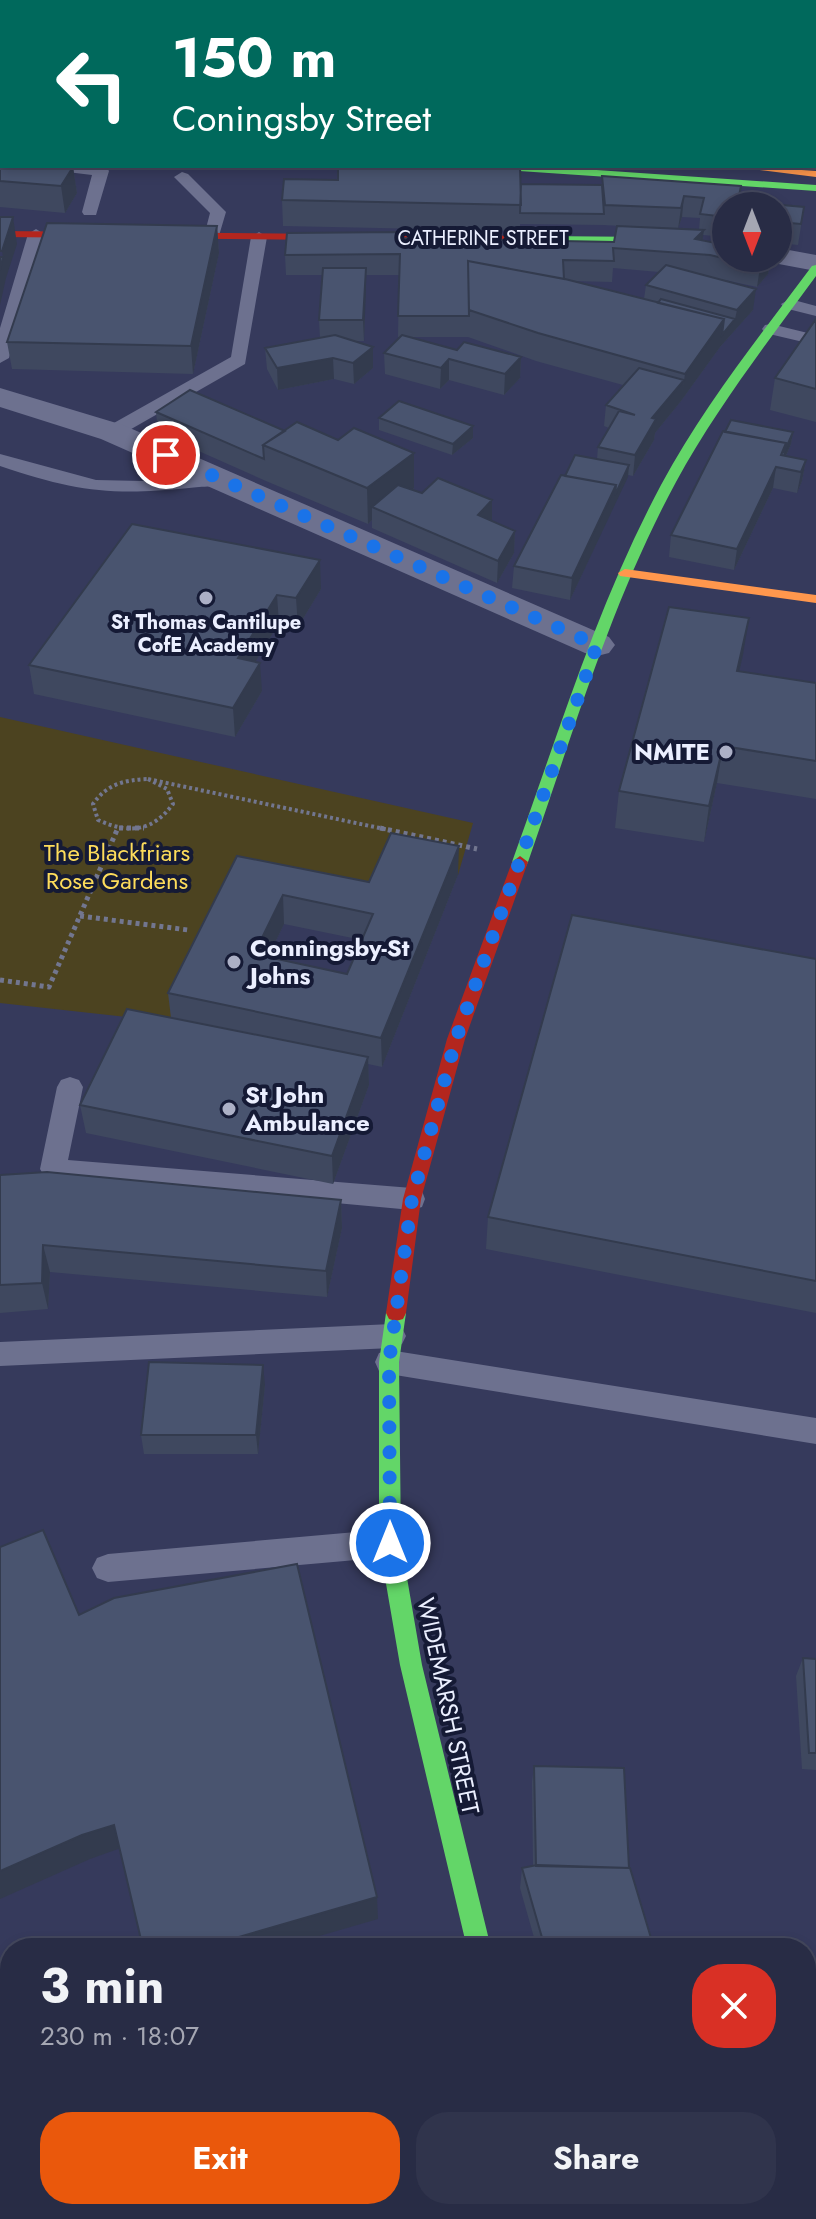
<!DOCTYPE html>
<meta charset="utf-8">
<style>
:root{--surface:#282c45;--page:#30344c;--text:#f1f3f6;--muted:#a5a7b3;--line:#44485e;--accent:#ea580c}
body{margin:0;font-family:Jost,sans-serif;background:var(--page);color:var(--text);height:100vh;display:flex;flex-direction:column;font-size:30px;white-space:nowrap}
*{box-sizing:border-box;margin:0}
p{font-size:26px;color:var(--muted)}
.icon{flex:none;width:44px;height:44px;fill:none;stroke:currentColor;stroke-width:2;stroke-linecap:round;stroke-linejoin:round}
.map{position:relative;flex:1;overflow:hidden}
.details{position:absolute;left:0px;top:1938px;width:816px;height:282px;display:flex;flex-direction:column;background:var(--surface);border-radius:32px 32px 0 0;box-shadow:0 4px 12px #0003,0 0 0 2px var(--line)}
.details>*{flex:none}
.hud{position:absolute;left:0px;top:0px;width:816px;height:168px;box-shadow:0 4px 12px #0003,0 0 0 2px var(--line);background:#00695c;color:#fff;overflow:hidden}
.needle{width:52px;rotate:180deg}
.buttons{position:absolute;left:712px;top:192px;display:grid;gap:16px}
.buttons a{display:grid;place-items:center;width:80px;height:80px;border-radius:50%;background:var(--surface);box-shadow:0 4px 12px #0003,0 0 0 2px var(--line);font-size:40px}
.pin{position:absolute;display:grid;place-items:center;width:68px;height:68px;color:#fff;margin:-34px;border:4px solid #fff;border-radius:50%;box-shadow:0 2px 8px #0007}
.me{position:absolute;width:88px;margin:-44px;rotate:0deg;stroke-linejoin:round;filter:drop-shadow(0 0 6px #0008)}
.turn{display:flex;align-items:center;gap:28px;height:168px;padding:0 40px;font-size:36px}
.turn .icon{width:104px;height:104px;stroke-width:2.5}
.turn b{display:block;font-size:56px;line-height:68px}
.round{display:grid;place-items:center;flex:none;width:84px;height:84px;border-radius:32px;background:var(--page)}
.head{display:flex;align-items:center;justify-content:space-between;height:136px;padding:0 40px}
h1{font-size:48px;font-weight:700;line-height:60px}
.cta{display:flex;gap:16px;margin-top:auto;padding:16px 40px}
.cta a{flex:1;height:92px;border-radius:32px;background:var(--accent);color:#fff;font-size:32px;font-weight:700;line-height:92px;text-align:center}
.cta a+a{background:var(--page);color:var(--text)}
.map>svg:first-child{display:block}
</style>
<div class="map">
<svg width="816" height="2219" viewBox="0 0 816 2219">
<rect width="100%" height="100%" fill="#363a5c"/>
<path fill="#4c4320" d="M0 717 473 823 458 875 391 862 370 911 240 885 172 1022 0 1003Z"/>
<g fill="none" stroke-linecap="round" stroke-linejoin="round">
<path stroke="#72768f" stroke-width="4" stroke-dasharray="3 3" stroke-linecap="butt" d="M148 779 389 830
M148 779 167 789 173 804C152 832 129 834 98 820L93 804C107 784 124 780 148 779Z"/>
<path stroke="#72768f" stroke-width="5" stroke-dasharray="4 4" stroke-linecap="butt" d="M119 828H144
M380 828 477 849
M80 916 188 930
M0 980 49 987 117 830"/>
<path fill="#6d718f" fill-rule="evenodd" d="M725 0H739L740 2H726Z
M51 166 107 168 109 171 96 215H84L82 212 92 175 59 171Z
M182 172 188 174 226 212 218 239H206L204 236 210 213 174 177Z
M36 229 44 234 9 358 0 363V328L28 234Z
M259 232 267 237 245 364 119 436H105L103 432 105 428 231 357 251 237Z
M790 299 816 306V316L784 308 781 304Z
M771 324 816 335V345L765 333 762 329 765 325Z
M0 454 96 480 142 481 220 473 229 479C221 488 201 486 189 488 111 496 74 491 0 466Z
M70 1077 79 1080 83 1087 68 1160 412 1188 422 1191 425 1199 422 1207 412 1210 44 1176 40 1169 57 1087 61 1080Z
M392 1324 402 1328 406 1336 402 1344 392 1348 0 1366V1342Z
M389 1350 816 1418V1444L389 1374 379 1371 375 1362 379 1353Z
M390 1529 401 1533 405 1543 401 1553 390 1557 108 1582 97 1578 92 1568 97 1558 108 1554Z"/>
<path fill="#6d718f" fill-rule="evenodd" d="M778 248 816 255V271L768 262 765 258H778Z
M0 388 123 425 609 637 615 645 609 653 597 656 585 653 101 439 0 407Z"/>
<path fill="#63d668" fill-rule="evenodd" d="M0 104H2V110H0Z
M485 166H538L816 185V191L490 169Z
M540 236 652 237 726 244V250L652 243 536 241 534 239Z
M816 265V276C767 343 716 409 676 482 611 602 573 734 528 862L526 866H514L512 862C558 735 597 605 661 485 703 407 759 337 812 266Z
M396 1305 403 1307 406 1313 399 1362 401 1543 422 1665 491 1948H467L400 1665 379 1543V1362L386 1313 389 1307Z
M526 2210H552L554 2219H528Z"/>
<path fill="#ff974d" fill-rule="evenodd" d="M746 166 816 171V177L751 169Z
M625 569 816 595V603L620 576 618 573Z"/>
<path fill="#b3261e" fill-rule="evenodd" d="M0 231 540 236 546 239 540 242 0 237Z
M520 856 528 862 465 1039 421 1199 406 1313 403 1319 396 1321 389 1319 386 1313 403 1199 447 1039 512 862Z"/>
</g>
<path fill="#3f485f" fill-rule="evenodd" d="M0 0H119L112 2H2V66L0 64Z
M746 0H816V43H814V2H748Z
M814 49H816V100L814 99Z
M814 100H816V143H814Z
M0 122 2 166 73 167 77 193 65 213 0 207Z
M602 176 741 186 739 201 804 207 798 245 778 243V206H726V237L703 235 702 241 771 258 768 274 757 287 701 275 753 310 720 347 681 401 655 433 654 440 633 476 628 475 570 600 512 588 514 566 565 476 597 459 598 447 609 428 604 426 606 405 623 385 536 361 468 337H407L457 350 521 357 520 378 504 395 449 380 440 389 385 374 384 353 400 337H398L399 275H366L364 341H354L373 347V368L354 384 334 379 278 390 267 369 265 348 320 338 319 320 323 275H286L285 255 401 238 614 242 699 230 700 218 682 217 678 229 603 225 520 224V231L283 226 282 200 521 184 602 185ZM613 268 659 272 646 285 644 299 573 281 612 282Z
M217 226 219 253 193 374 12 369 7 342Z
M816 319V422L770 410 775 378Z
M156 412 414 488 412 490 422 493 492 500V521L515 531 514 553 497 583 372 528V520L368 524 266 481 158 433Z
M379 418 473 426V438L452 455 379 430Z
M793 432 791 444 786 456 806 460 802 481 797 493 773 488 734 570 669 557 671 535Z
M132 524 321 589 298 627 279 623 255 662 262 691 235 737 34 694 29 665Z
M749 618 739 671 816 683V799L717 783 704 842 615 828 619 791Z
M237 856 369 882 458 875 382 1067 368 1064 369 1085 333 1184 86 1133 80 1105 171 1018 168 993ZM284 924 362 940 347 974 268 957Z
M816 959V1313L486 1249 488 1217Z
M0 1175 341 1200 342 1228 327 1297 50 1272 48 1309 0 1313Z
M265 1385 258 1454H144L141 1435Z
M803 1658 816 1659V1770L802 1769 796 1676Z
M534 1766 629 1868 654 1948H537L520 1888 522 1868 533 1866 532 1782Z"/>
<path fill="#333b4e" d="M91 0H119L112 2H91Z
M702 0H731V2H702Z
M73 167 77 193 65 213 61 186Z
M684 196 682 217 678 229 681 208Z
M13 217 17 244 6 278 0 305V270L3 257 2 251Z
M217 226 219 253 193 374 191 346Z
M704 230 701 251 695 239Z
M767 258H771L768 274 757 287 760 267Z
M366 268V289L364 341 363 320Z
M756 289 753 310 720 347 681 401 685 374 724 319H735L737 310Z
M373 347V368L354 384 353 363Z
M521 357 520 378 504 395 505 374Z
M333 358 334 379 278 390 277 368Z
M449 359V380L440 389 441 368Z
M684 380 681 401 655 433 654 440 633 476 635 455 652 418Z
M473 426V438L452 455 453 444Z
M793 432 791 444 782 465 784 453Z
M414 453V488L384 512 372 507V520L368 524 367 488Z
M806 460 802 481 797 493 801 472Z
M629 465 628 477 570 600 572 578 616 485Z
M776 467 773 488 734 570 737 549Z
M492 500V522L478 515Z
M515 531 514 553 497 583 498 561Z
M320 560 321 589 298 627 296 598Z
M277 595 279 623 240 687 238 658Z
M749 618 743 655 731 708 737 671Z
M260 663 262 691 235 737 233 708Z
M723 746 717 783 704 842 709 806Z
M459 846 458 875 382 1067 381 1038Z
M283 895 284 924 256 982 254 954Z
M368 1057 369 1085 333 1184 332 1156Z
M341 1200 342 1228 327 1297 326 1271Z
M43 1245 50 1272 48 1309 42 1283Z
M263 1365 265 1385 258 1454 256 1435Z
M114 1825 121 1848 90 1859 0 1899V1871L82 1835Z
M377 1897 378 1919 278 1948H201Z
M218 2210H222V2219H218Z"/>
<path fill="#49546f" stroke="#333b4e" stroke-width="2" fill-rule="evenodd" d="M0 0H84L74 2H2V50L0 48Z
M195 0H712L714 2H195Z
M789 0H816V24L814 23V2H788Z
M814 49H816V80H814Z
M814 100H816V123H814Z
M0 122H2V157L0 160Z
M0 161H2V166L73 167 61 186 0 181Z
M384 166H520L521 205 282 200 284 179 338 180V168H384Z
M602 176 741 186 738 201 804 207 801 224 778 222V206H726V217L700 214 704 198 684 196 681 208 605 205Z
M521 184 602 185 604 214 520 213Z
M0 217H13L2 251H0Z
M47 223 217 226 191 346 7 342Z
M617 226 704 230 695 239 726 245V258H767L760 267 710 255 613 248 614 261 563 260 564 279 468 261 469 316H398L400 254 285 255 287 233 400 232 401 238 614 242Z
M0 257H3L0 270Z
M468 261 565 279 724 319 685 374 538 333 469 310Z
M666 265 756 289 737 310 646 285Z
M323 268H366L363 320H319Z
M661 299 735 319 722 335 724 319 658 303Z
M816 319V389L775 378Z
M335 335 373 347 353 363 333 358 277 368 265 348Z
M402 335 457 350 464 342 521 357 505 374 449 359 441 368 384 353Z
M639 368 684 380 652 418 656 419 635 455 598 447 619 411 635 415 606 405Z
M190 390 285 431 263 445 264 459 156 412Z
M399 401 473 426 453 444 379 418Z
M731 420 793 432 784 453 786 443 725 432Z
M297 422 338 440 354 428 414 453 367 488 263 445Z
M723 431 786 443 781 455 806 460 801 472 776 467 737 549 671 535Z
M575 455 629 465 615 495 616 485 565 476Z
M561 475 616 485 572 578 514 566Z
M438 478 492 500 478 515 515 531 498 561 372 507 398 485 422 493Z
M132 524 320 560 296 598 277 595 238 658 260 663 233 708 29 665Z
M669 607 749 618 737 671 816 683V761L723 746 709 806 619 791Z
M391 833 459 846 381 1038 168 993 237 856 369 882ZM283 895 373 914 347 974 254 954Z
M572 915 816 959V1281L488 1217Z
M127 1009 368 1057 332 1156 80 1105Z
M47 1172 341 1200 326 1271 43 1245 42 1283 0 1285V1175Z
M149 1362 263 1365 256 1435H141Z
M43 1530 79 1615 114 1598 297 1564 377 1897 201 1948H143L114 1825 82 1835 0 1871V1547Z
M803 1658 816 1659V1753H809Z
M534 1766 624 1768 629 1868 536 1866Z
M537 1865 630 1868 654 1948H545L522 1868Z
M26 2210H218V2219H25Z"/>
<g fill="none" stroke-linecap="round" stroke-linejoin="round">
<path stroke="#1a73e8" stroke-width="14" stroke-dasharray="0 25.2" d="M166 455 597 645 456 1039 412 1199 389 1362 390 1543"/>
</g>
<g fill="#acb0c6" stroke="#151a35" stroke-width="3">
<circle cx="206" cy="598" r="8"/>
<circle cx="726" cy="752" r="8"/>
<circle cx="234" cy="962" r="8"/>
<circle cx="229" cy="1109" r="8"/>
</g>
<g text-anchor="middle" stroke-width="8" stroke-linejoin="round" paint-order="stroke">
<g font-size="20" fill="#ebefff" stroke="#151a35">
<text x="483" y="245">CATHERINE STREET</text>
</g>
<g font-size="20" font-weight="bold" fill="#ebefff" stroke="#151a35">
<text x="206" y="629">St Thomas Cantilupe<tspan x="206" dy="23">CofE Academy</tspan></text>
</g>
<g font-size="24" font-weight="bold" fill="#ebefff" stroke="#151a35" text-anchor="start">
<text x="710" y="760" text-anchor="end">NMITE</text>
<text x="250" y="956">Conningsby-St<tspan x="250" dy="28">Johns</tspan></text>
<text x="245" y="1103">St John<tspan x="245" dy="28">Ambulance</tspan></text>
</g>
<g font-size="24" fill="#fddc5b" stroke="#151a35">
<text x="117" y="861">The Blackfriars<tspan x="117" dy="28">Rose Gardens</tspan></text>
</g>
<g font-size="24" fill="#ebefff" stroke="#151a35">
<text transform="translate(448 1706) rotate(78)" y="8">WIDEMARSH STREET</text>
</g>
</g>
</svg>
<div class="buttons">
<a><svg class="needle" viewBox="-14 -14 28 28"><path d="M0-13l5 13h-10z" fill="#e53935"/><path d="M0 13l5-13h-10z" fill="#a5a7b3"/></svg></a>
</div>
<div class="pin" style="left:166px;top:455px;background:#d93025"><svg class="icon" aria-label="arrive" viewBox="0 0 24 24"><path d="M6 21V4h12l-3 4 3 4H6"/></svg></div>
<svg class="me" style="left:390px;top:1543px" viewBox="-20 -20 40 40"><circle r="17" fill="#1a73e8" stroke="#fff" stroke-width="3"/><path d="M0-11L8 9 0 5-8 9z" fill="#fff"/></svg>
<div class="hud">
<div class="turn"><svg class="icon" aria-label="left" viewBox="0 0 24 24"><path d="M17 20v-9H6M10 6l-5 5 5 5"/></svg><div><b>150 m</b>Coningsby Street</div></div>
</div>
<section class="details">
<div class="head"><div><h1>3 min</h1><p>230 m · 18:07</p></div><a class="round" style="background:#d93025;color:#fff"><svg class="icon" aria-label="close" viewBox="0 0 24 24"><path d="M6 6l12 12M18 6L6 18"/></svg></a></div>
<div class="cta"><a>Exit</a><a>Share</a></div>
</section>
</div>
